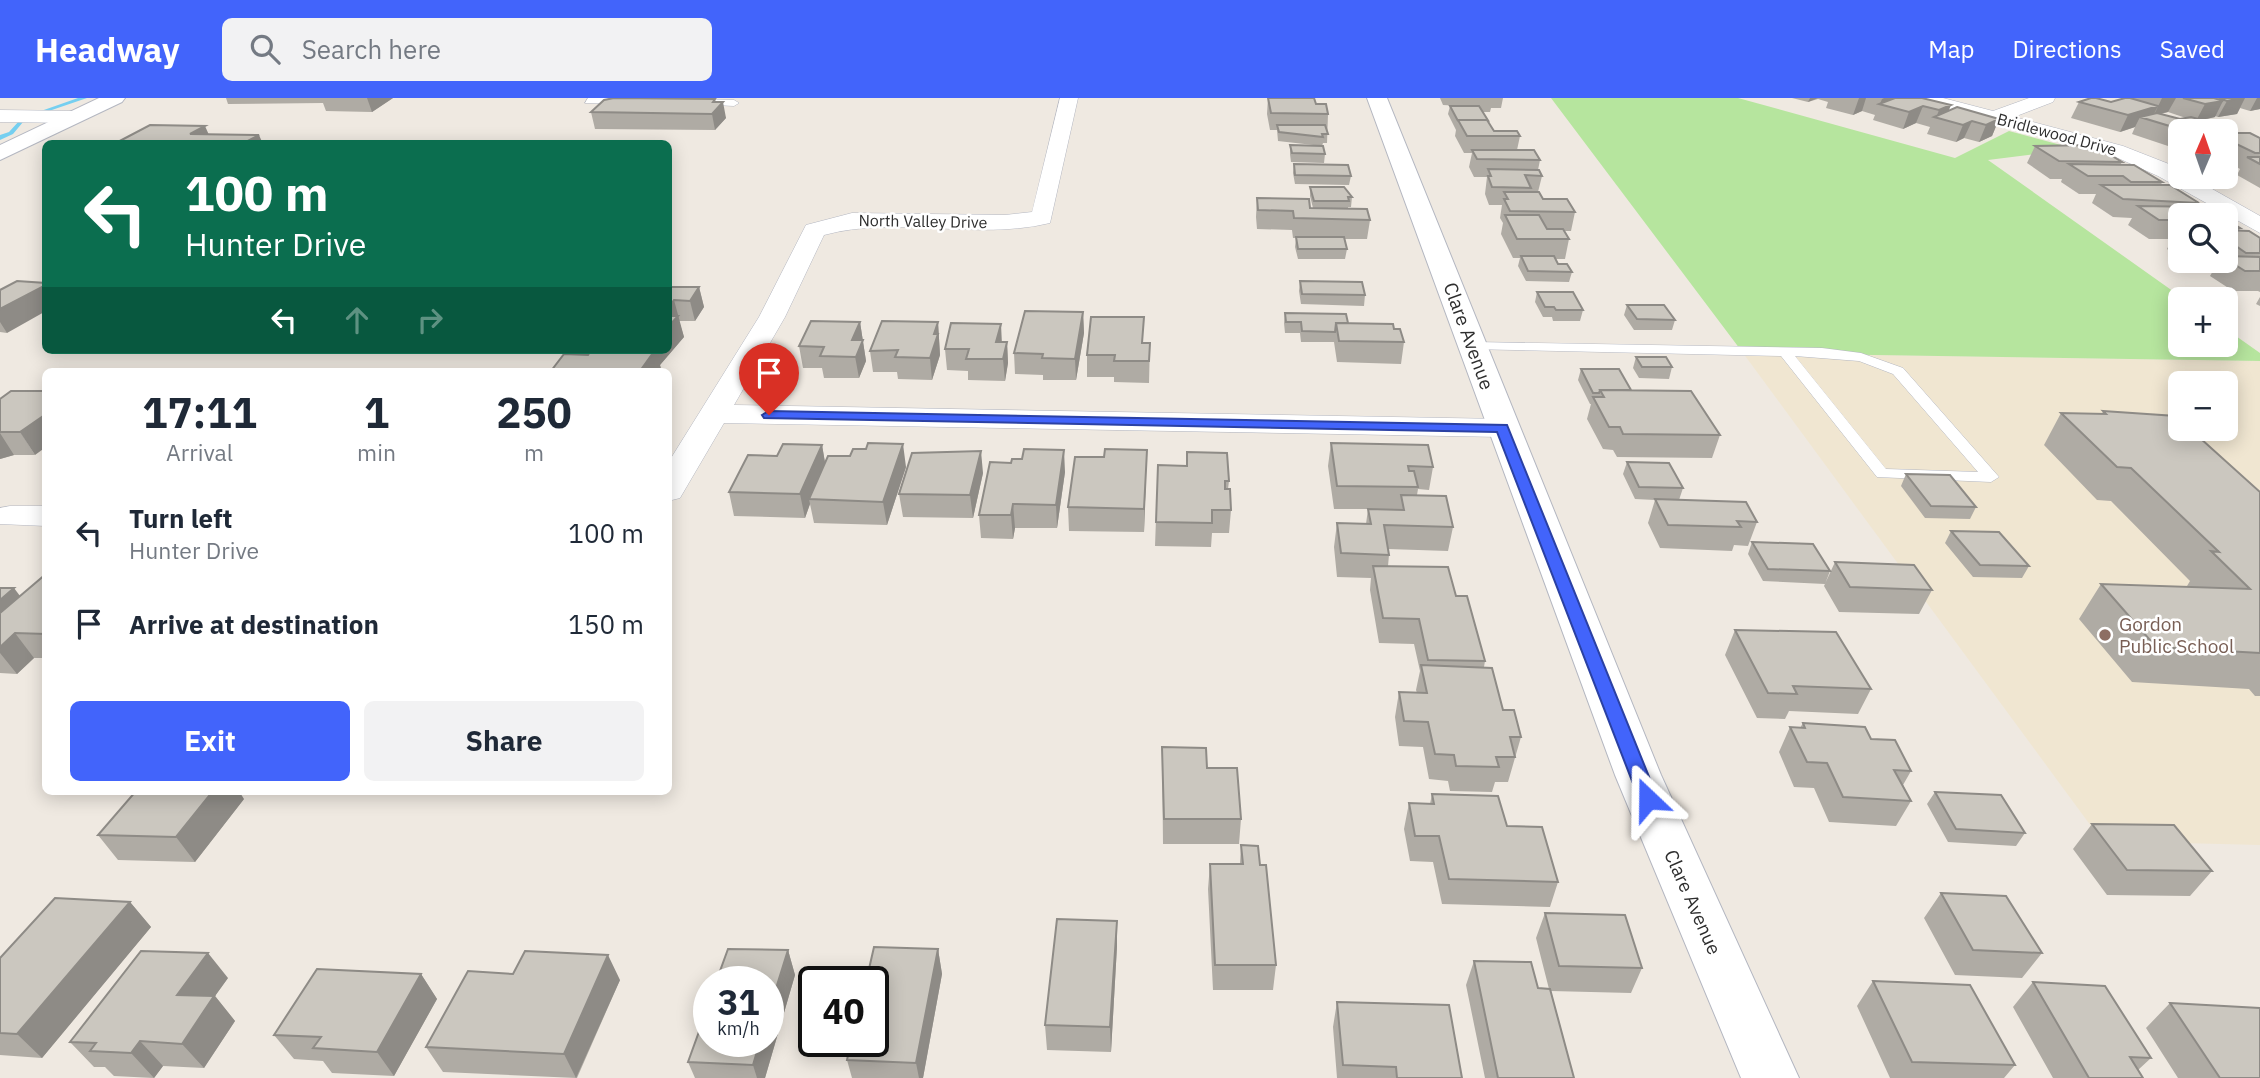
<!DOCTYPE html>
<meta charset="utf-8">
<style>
:root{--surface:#fff;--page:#f2f2f3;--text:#1f2937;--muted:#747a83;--accent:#4264fb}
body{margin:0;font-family:"IBM Plex Sans",sans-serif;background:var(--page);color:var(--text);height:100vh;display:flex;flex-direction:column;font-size:26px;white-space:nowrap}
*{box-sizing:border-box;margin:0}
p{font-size:23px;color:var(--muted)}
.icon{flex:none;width:38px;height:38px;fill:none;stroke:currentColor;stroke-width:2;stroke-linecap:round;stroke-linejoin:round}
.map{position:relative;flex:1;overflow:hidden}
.details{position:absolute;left:42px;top:270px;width:630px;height:427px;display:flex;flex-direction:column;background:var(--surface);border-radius:10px;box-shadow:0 4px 18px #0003}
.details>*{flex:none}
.banner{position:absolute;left:42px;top:42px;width:630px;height:214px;border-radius:10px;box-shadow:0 4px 18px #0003;background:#0b6e4f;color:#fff;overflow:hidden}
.needle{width:46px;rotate:2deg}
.controls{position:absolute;left:2168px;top:21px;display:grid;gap:14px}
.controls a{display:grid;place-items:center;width:70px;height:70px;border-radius:10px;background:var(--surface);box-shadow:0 4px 18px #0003;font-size:35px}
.speed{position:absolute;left:693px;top:868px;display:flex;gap:14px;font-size:35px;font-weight:700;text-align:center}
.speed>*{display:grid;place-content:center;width:91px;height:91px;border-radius:50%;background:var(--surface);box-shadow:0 4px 18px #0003;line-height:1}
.speed small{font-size:18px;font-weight:400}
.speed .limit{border:4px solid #111;border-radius:10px;background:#fff;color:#111}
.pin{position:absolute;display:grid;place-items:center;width:60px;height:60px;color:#fff;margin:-72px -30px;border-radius:50% 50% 50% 0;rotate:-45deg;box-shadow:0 0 7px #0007}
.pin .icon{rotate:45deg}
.me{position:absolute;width:77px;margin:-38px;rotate:337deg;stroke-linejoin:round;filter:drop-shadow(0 0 5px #0008)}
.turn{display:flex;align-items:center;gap:24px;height:147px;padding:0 28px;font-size:32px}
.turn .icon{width:91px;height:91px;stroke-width:2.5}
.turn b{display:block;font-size:49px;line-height:60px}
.lanes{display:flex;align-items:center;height:66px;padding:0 28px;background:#0003;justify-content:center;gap:35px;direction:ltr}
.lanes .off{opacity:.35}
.eta{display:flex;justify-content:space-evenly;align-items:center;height:119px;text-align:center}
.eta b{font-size:42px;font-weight:700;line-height:49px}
.cta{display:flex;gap:14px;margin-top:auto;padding:14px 28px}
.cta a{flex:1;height:80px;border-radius:10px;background:var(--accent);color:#fff;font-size:28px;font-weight:700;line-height:80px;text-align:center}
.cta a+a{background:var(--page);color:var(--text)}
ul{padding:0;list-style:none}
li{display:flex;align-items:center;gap:21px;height:91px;padding:0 28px}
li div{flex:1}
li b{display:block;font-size:26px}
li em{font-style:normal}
header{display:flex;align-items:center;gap:42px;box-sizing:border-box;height:98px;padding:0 35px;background:var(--accent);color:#fff}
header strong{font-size:33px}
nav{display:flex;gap:38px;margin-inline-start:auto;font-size:24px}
.search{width:490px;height:63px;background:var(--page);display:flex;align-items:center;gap:18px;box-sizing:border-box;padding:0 24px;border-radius:10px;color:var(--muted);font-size:26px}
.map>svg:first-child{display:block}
</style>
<header>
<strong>Headway</strong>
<div class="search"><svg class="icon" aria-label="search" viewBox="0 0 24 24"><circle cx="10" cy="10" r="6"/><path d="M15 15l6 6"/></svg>Search here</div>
<nav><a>Map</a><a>Directions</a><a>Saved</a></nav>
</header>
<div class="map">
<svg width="2260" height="980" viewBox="0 0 2260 980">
<rect width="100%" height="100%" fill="#efe9e1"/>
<path fill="#f0e6d1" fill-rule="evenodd" d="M1743 255 2260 263V747L2102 743ZM2180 285H2226V331H2180Z"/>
<path fill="#b6e59e" d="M1551 0H1738L1955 60 2009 33 2076 51 1988 62 2184 201H2180V247H2226V231L2260 255V263L1743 255Z"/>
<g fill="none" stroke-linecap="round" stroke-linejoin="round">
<path fill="#75cff0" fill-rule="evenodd" d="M78 0H87L46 14 41 13Z
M20 22 23 24 13 36 0 42V37L9 34Z"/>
<defs>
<path id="lane" d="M588 0H625L629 3 625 6 585 5Z
M699 1 734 2 739 5 734 8 696 6Z
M1474 244 1822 250 1861 255 1903 270 1999 379 1991 384 1877 379 1781 258 1469 251 1467 248ZM1795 258 1859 263 1893 276 1978 374 1886 371Z"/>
<path id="street" d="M1060 0H1078L1050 125C976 143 897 117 824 137L785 219 734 307 1502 321 1513 323 1517 330 1513 337 1502 339 724 325 680 400 668 403V365L759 219 806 127 852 115 1005 117 1032 114Z
M1912 0H1943L1993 13 2029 0H2055L2053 4 2014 19 2123 48 2174 68 2180 72V79H2191L2260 118V135L2158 78 2109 56 1914 4Z
M0 12 75 13 85 19 75 25 0 24Z
M10 408H46V428L0 426V410Z"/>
<path id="secondary" d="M99 0H125L122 4 0 62V47Z
M1367 0H1387L1661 677 1799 980H1741L1615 677Z"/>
</defs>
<use href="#lane" stroke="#b4b7c1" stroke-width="1"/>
<use href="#street" stroke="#b4b7c1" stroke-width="1"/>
<use href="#secondary" stroke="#b4b7c1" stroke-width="2"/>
<use href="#lane" fill="#fff" fill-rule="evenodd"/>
<use href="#street" fill="#fff" fill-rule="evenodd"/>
<use href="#secondary" fill="#fff" fill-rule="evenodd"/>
</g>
<path fill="#afaba4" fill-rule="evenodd" d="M226 0H393L372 14 326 13 323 5 228 6Z
M1268 0 1316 6 1328 16 1327 45H1323L1322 48 1325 56 1324 65 1291 64 1290 56V47L1322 48 1278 43 1277 32H1270L1267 16Z
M1440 0H1503L1501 10H1491L1490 14H1483L1494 33 1520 38 1517 52 1540 62 1538 72 1542 78 1538 94 1543 101 1575 114 1571 133H1564L1569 141 1565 161H1555L1558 166 1572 174 1569 184 1526 183 1518 168 1520 160H1513L1501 136 1503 125 1500 120 1502 107H1489L1485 96 1487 79H1474L1469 69 1472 55H1464L1455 38 1456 32 1448 16 1450 8H1460L1443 7Z
M1792 0H1922L1949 13 1999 21 1992 38 1979 44 1964 40 1956 44 1927 36 1930 29 1916 25 1903 31 1873 22 1875 17 1862 13 1853 17 1826 10 1828 4 1818 1 1808 4Z
M2132 0H2260V11L2250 13 2240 10 2237 16 2218 19 2215 18V19L2203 22 2221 33H2180V52L2132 36 2135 29 2120 34 2071 20 2079 4H2111ZM2168 14 2186 20 2180 21 2161 16Z
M716 4 726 20 715 32 595 31 591 14Z
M2226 35 2260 40V90L2237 77 2240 71 2226 63Z
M2035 48 2122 64 2120 67 2162 84 2161 87 2199 105 2197 109 2180 117V160L2167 151 2172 141H2149L2128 127 2132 120 2113 119 2092 105 2096 96H2079L2061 84 2062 81H2050L2027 65Z
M1294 66 1351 78 1349 87 1295 86 1293 75Z
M1310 89 1352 99 1351 109H1348V110L1370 122 1367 141H1344L1347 151 1345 161H1298L1295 149 1296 140H1293L1292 132 1257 131 1256 119 1257 100 1313 110 1310 98Z
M2226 121 2240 130 2239 133 2260 140V194L2258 193H2233L2210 178 2217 166 2187 165 2184 163H2226Z
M1300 183 1365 197 1364 208 1301 206 1299 193Z
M668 189H699L704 209 695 223H679L684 239 660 267 662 272 570 256 569 252H668Z
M0 192 7 235 0 234Z
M1537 194 1583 212 1580 223H1553L1552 219H1543L1535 204Z
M2260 199V208L2256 206Z
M1627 207 1675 222 1672 232H1634L1624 217Z
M1083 214 1084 235 1076 282H1043V277L1015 276 1014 255Z
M1285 215 1348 225 1394 231 1404 244 1401 266 1337 264 1334 244H1301L1300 235H1285L1284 225Z
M860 224 866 263 859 280H824L822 270H803L799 248Z
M938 224 940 257 932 282 898 281 897 274H873L870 253Z
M1002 244H1007L1008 265 1005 283 968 282V273L947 272 945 251Z
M1143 245H1150L1149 285 1114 284V279H1087V257Z
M1636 259 1672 269 1669 281 1639 280 1633 270Z
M1581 271 1631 292 1720 337 1712 360 1617 359 1613 352 1603 351 1587 321 1591 306H1590L1578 282Z
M0 301 35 357H14L0 361Z
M2103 313 2260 394V598H2255L2249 591 2132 584 2079 521 2101 486 2189 489 2187 488 2190 483 2111 403 2097 402 2044 347 2061 315 2102 316Z
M1331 345 1433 369 1429 392 1418 391 1417 397 1453 429 1448 453 1388 451 1389 457 1388 468 1456 498 1485 563 1484 569 1503 612 1521 639 1508 684H1495L1492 694 1450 693 1448 683 1429 681 1423 649 1399 648 1395 619 1399 594 1417 595 1416 592 1420 573 1414 546 1379 545 1370 492 1371 480 1337 479 1334 449 1337 425 1366 426 1368 411H1334L1328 368Z
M822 347 825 365 906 369 887 427 814 425 810 406 805 420 734 418 729 394 777 358Z
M1104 359 1146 374 1144 434 1069 433 1068 409Z
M1627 364 1683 390 1679 402 1757 424 1748 448 1734 447 1732 453 1660 450 1648 425 1655 402 1635 401 1623 376Z
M1011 365 1065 374 1057 430H1015L1013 441 981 440 979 417Z
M1158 367 1229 383 1228 391 1231 412 1229 435H1212L1211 449 1155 448Z
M983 375 973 420 903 419 899 396Z
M1906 376 1976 409 1970 421 1925 420 1901 388Z
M1951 433 2029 468 2022 480 1973 479 1945 445Z
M1752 444 1830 473 1825 486 1763 483 1748 456Z
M1835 464 1932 492 1919 516 1839 514 1824 488Z
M46 476V560H34L17 576 0 575V490L20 498Z
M1735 532 1871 591 1858 616 1789 613 1785 621 1757 620 1725 557Z
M1803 625 1871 641 1911 673 1903 687 1911 703 1896 728 1829 724 1814 690 1794 689 1779 654 1790 629 1800 630Z
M1162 649 1241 721 1239 746H1163Z
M1935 694 2025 735 2016 748 1948 744 1927 706Z
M1432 696 1507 728 1558 784 1550 809 1442 806 1433 764 1410 763 1404 731 1409 705 1430 706Z
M244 701 195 764 118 762 98 737Z
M2092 726 2212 773 2190 798 2107 797 2073 751Z
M1241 747 1260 767 1276 867 1273 892H1213L1208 791 1210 766H1240Z
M1941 795 2042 855 2022 880 1955 877 1924 820Z
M130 804 151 829 42 960 0 957V860Z
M1545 815 1642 870 1631 895 1551 893 1574 980H1485L1466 887 1474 863 1538 890 1549 891 1536 840Z
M1117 823V848L1111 954 1047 952 1045 927Z
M938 851 942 876 923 980H852L847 962Z
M788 852 795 877 765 980H695L688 964Z
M421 876 437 901 394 978 332 975 323 963 294 961 274 937Z
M513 876 620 882 577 980 443 974 426 949Z
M228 880 215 898 235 923 204 970 163 968 154 980 114 978 105 969H94L70 944Z
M1873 883 2015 967 2004 980H1890L1857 908Z
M2033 884 2151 960 2138 972 2143 980H2053L2013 909Z
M1337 904 1462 980H1337L1333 929Z
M2170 905 2260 980H2178L2146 930Z"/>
<path fill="#8e8b86" d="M367 0H393L372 14Z
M1810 0H1818L1808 4Z
M1859 0H1866L1862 13 1853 17Z
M1884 0H1894L1880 6 1882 1Z
M2162 0H2176L2168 14 2154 17Z
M2241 0H2245L2237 16 2218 19 2227 3Z
M2257 0H2260V11L2250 13Z
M715 1 717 10 723 4 726 20 715 32 712 16 713 4Z
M2223 3 2215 19 2196 23 2205 6Z
M1951 7 1945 22 1936 20 1939 12Z
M1923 8 1916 25 1903 31 1909 14Z
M2158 8 2151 22 2140 19 2135 29 2120 34 2128 17Z
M1999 21 1992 38 1979 44 1986 27Z
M1972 23 1964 40 1956 44 1963 27Z
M205 28 213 46 190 36Z
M2224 28 2221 33H2203Z
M259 37 263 46H242Z
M46 187V213L7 235 0 224V211Z
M699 189 704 209 695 223 690 203Z
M674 202 684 239 660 267 661 273H640L654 252H668V229L673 224 669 209Z
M1083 214 1084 235 1076 282 1075 261Z
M860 224 866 263 859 280 852 242Z
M938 224 940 257 932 282 930 260 934 236Z
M1001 226 1002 247 996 244Z
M1007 244 1008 265 1005 283 1003 261Z
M46 316V349L35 357 20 334Z
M0 335 14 357 0 361Z
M903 346 906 369 887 427 883 404Z
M822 347 826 370 809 401 810 406 805 420 800 396Z
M1064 352 1065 374 1057 430 1056 407Z
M1147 352 1146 374 1144 434V411Z
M981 353 983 375 973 420 970 397Z
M1013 406 1015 430 1013 441 1011 417Z
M0 490H14L32 514 0 543Z
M15 535 34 560 17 576 0 555V549Z
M213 693H239L244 701 195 764 176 739Z
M130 804 151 829 42 960 17 936Z
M1117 823V848L1111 954 1110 929Z
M938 851 942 876 923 980H919L916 965Z
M788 852 795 877 765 980H757L753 967 760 943H768V916Z
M208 855 228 880 215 898 235 923 204 970 182 946 177 897Z
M608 857 620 882 576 980 564 956Z
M421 876 437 901 394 978 377 954Z
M140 943 163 968 154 980 131 955Z"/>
<path fill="#cbc7bf" stroke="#8e8b86" stroke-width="2" d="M614 0 715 1 713 4H723L712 16 591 14 604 2Z
M1268 0H1314L1316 6H1326L1328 16 1271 15Z
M1895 0H1922L1951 7 1939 12 1923 8 1909 14 1879 6Z
M2091 0H2096L2111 4 2125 0H2130L2158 8 2128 17 2079 4Z
M2183 0H2214L2223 3 2205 6Z
M2219 0H2241L2227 3Z
M1450 8H1479L1489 24 1487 22H1458V23Z
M1957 9 1999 21 1986 27 1972 23 1963 27 1934 19Z
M2157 15 2180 21 2191 19 2224 28 2203 33H2186L2140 19Z
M1458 22H1487L1494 33H1517L1520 38H1467Z
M150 27 205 28 190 36 259 37 242 46H114Z
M1277 27H1325L1328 36H1322L1323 39 1279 34Z
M2226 35H2250L2260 40V55H2255L2226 41Z
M1290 47 1323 48 1325 56 1292 55Z
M2094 47 2122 64 2059 63 2035 48Z
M1472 52H1534L1540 62 1477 61Z
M2247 59H2260V66Z
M1294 66 1348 67 1351 78 1295 77Z
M2069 66 2134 67 2162 84H2131L2123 78H2088Z
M1488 71 1539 72 1542 78 1525 77 1531 90 1492 89 1488 78H1491Z
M2101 87H2170L2199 105 2123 101Z
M1310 89H1344L1352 99H1348L1349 103H1314Z
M1504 94H1539L1543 101H1567L1575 114 1510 113 1504 101H1508Z
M1257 100 1309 101 1310 110 1367 111 1370 122 1294 120 1293 113 1258 112Z
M2138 108 2206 109 2219 117H2180V122H2159Z
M1505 117H1539L1547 131H1563L1569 141H1517Z
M2226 121 2240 130H2226Z
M2226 132 2249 133 2260 140V155H2246L2233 146H2226Z
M1296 139H1344L1347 151H1298Z
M1521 158H1554L1558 166H1567L1572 174 1528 173Z
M2226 158 2260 159V173H2245L2226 161Z
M17 183 46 185V187L0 211V192Z
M1300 183 1362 184 1365 197 1302 196Z
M668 189H699L690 203 674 202 669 209H668Z
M1537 194H1573L1583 212H1556L1554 209H1545Z
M1627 207H1664L1675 222 1637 221Z
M1025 213 1083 214 1075 261 1042 260 1043 256 1014 255Z
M1285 215 1346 216 1348 225H1336L1335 234 1302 233 1301 224H1286Z
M668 218H678L668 229Z
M1091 219H1144L1142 245H1150L1149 263H1114L1115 257H1087Z
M811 223 860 224 852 242H863L856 259 820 258 824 249 799 248Z
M882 223 938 224 934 236H938L930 260 895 259 898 252 870 253Z
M951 225 1001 226 996 244H1007L1003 261H966L969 251H945Z
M1336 225 1393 226 1394 231H1400L1404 244 1339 243Z
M591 252H655L640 273H551L564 256 588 257Z
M1636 259H1666L1672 269H1642Z
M1581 271H1619L1631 292H1600L1599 295H1593Z
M1600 292 1691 293 1720 337 1623 336 1620 329H1609L1593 299H1604Z
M11 293H46V316L20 334H0V301Z
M2103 313 2176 318 2180 322V331H2190L2260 394V555L2156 549 2101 486 2250 491 2211 453 2219 454 2131 370 2117 369 2061 315 2106 316Z
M868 345 903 346 883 404 809 401 828 358H850L853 351H866Z
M1331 345 1428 347 1433 369 1408 368 1409 373H1414L1418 389 1337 388Z
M783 346 822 347 800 396 729 394 748 357 777 358Z
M1024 351 1064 352 1056 407 1013 406 1011 417H979L990 364 1011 365 1012 361H1022Z
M1105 351 1147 352 1144 411 1068 409 1075 359H1104Z
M981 353 970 397 899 396 912 355Z
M1187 354 1227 355 1229 383H1225V391H1230L1231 412H1212V425L1156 424 1158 367 1187 368Z
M1627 364 1669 365 1683 390 1639 389Z
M1906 376 1950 377 1976 409 1931 408Z
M1401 397 1446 398 1453 429 1384 427 1389 457 1341 455 1337 425 1371 426 1368 411 1404 412Z
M1655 401 1746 404 1757 424 1737 423 1741 429 1668 427Z
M1951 433 1999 434 2029 468 1980 467Z
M1752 444 1813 446 1830 473 1768 471Z
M1835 464 1914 467 1932 492 1850 489Z
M1373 468 1448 469 1456 498H1467L1485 563 1428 562 1419 521 1383 520Z
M46 476V536L15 535 0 549V515Z
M0 490H14L0 502Z
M1735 532 1836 534 1871 591 1793 588 1797 596 1768 595Z
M1421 567 1492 570 1503 612H1514L1521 639H1510L1515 659H1496L1499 669 1456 668 1454 657 1435 656 1428 624 1404 623 1399 594 1427 595Z
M1803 625 1865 629 1871 641 1895 642 1911 673 1894 672 1911 703 1843 699 1827 665 1807 664 1790 629 1805 630Z
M1162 649 1206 650 1207 670H1237L1241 721H1164Z
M136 693H213L176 739 98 737Z
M1935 694 2001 697 2025 735 1956 731Z
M1432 696 1498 698 1507 728 1542 729 1558 784 1449 781 1439 738H1415L1409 705 1434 706Z
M2092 726 2174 727 2212 773 2127 772Z
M1241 747 1258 748 1260 767H1266L1276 867H1215L1210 766H1243Z
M1941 795 2006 798 2042 855 1973 852Z
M55 800 130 804 17 936 0 935V860Z
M1545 815 1625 817 1642 870 1559 868Z
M1057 821 1117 823 1110 929 1045 927Z
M874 849 938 851 916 965 847 962 851 943H873V884H866Z
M728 851 788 852 768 916V884H716Z
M141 853 208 855 177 897 214 898 182 946 140 943 131 955 90 953 96 945 70 944Z
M525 853 608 857 564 956 426 949 468 873 513 876Z
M1474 863 1531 864 1538 890 1550 891 1574 980H1498Z
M317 871 421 876 377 954 313 950 321 939 274 937Z
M1873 883 1970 887 2015 967 1912 964Z
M2033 884 2105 888 2151 960 2130 959 2143 980H2089Z
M1337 904 1449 907 1462 980H1397L1396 969 1343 967Z
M2170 905 2260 910V980H2220Z
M709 906V943H760L753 967 688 964Z"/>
<path fill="#4264fb" stroke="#2b41a3" stroke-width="2" d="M769 313 1507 327 1658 701 1648 708 1639 701 1497 334 764 320 762 317Z"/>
<circle fill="#8d6e63" stroke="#fff" stroke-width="2.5" cx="2105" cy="537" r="7"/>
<g text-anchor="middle" stroke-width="5" stroke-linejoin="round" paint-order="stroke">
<g font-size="16" fill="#2e2e2e" stroke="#fff">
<text transform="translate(2057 36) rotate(15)" y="6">Bridlewood Drive</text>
<text transform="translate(923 123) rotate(1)" y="6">North Valley Drive</text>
</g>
<g font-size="19" fill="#2e2e2e" stroke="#fff">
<text transform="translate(1469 238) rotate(70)" y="7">Clare Avenue</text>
<text transform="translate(1693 804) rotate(66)" y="7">Clare Avenue</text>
</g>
<g font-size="19" fill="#785e54" stroke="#fff" text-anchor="start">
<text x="2119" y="533">Gordon<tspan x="2119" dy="22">Public School</tspan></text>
</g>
</g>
</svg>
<div class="controls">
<a><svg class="needle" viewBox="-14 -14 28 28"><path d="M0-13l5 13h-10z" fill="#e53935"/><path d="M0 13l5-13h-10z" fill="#747a83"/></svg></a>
<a><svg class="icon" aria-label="search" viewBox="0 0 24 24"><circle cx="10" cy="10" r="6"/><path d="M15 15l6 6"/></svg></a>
<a>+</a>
<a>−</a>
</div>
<div class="speed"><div>31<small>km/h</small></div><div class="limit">40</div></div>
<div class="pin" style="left:769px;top:317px;background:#d93025"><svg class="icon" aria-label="arrive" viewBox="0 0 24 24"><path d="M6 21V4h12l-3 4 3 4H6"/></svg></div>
<svg class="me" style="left:1648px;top:701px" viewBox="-20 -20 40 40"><path d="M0-17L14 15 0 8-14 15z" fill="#4264fb" stroke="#fff" stroke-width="4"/></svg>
<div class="banner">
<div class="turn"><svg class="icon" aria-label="left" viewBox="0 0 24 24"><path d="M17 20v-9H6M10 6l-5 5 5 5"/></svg><div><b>100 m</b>Hunter Drive</div></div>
<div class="lanes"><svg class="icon" aria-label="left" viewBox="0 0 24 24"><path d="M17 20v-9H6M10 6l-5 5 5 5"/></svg><svg class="icon off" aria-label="ahead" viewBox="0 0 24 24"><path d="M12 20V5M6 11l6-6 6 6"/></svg><svg class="icon off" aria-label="right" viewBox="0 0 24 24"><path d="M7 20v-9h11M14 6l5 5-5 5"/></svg></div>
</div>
<section class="details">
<div class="eta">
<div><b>17:11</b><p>Arrival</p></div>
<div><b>1</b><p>min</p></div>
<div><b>250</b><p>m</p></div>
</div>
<ul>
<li><svg class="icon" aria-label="left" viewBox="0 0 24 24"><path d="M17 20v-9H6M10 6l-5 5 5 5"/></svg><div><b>Turn left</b><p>Hunter Drive</p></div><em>100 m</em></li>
<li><svg class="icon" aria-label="arrive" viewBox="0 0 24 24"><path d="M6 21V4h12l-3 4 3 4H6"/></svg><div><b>Arrive at destination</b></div><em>150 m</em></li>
</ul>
<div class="cta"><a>Exit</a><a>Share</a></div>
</section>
</div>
